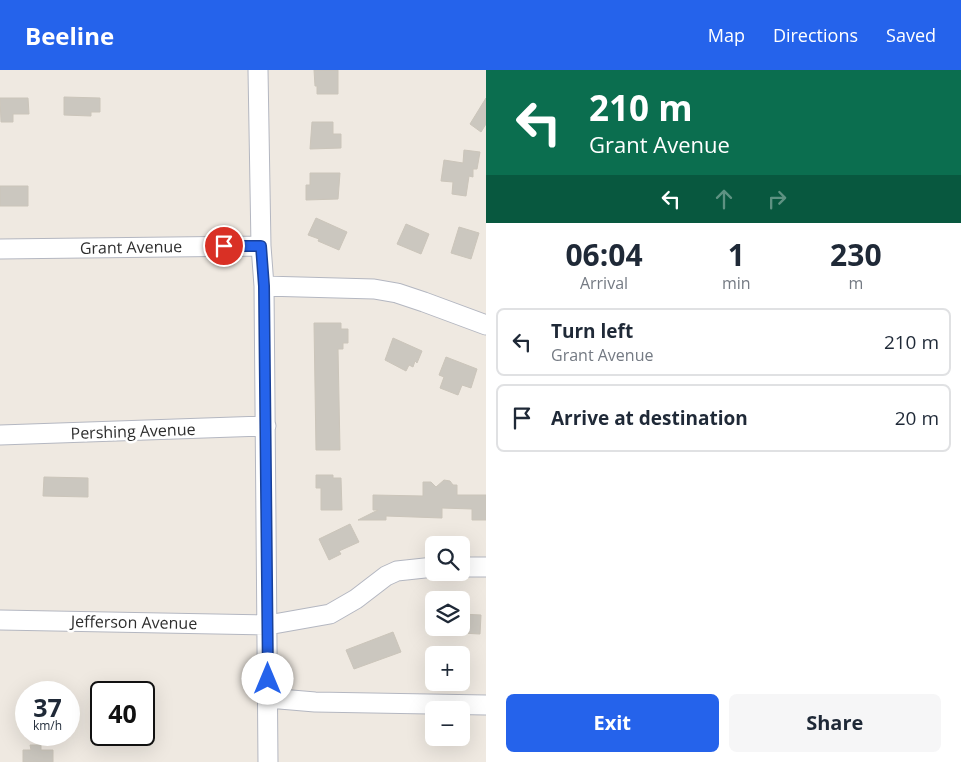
<!DOCTYPE html>
<meta charset="utf-8">
<style>
:root{--surface:#fff;--page:#f6f6f7;--text:#1f2937;--muted:#747a83;--line:#e0e1e3;--accent:#2563eb}
body{margin:0;font-family:"Open Sans",sans-serif;background:var(--page);color:var(--text);height:100vh;display:flex;flex-direction:column;font-size:19px;white-space:nowrap}
*{box-sizing:border-box;margin:0}
p{font-size:16px;color:var(--muted)}
.icon{flex:none;width:28px;height:28px;fill:none;stroke:currentColor;stroke-width:2;stroke-linecap:round;stroke-linejoin:round}
.map{position:relative;flex:1;overflow:hidden}
.drawer{display:flex;flex-direction:column;background:var(--surface);width:475px}
.drawer>*{flex:none}
.hud{background:#0b6e4f;color:#fff;overflow:hidden}
.fabs{position:absolute;left:425px;top:466px;display:grid;gap:10px}
.fabs a{display:grid;place-items:center;width:45px;height:45px;border-radius:8px;background:var(--surface);box-shadow:0 5px 20px #0002;font-size:25px}
.speed{position:absolute;left:15px;top:611px;display:flex;gap:10px;font-size:25px;font-weight:700;text-align:center}
.speed>*{display:grid;place-content:center;width:65px;height:65px;border-radius:50%;background:var(--surface);box-shadow:0 5px 20px #0002;line-height:1}
.speed small{font-size:12px;font-weight:400}
.speed .limit{border:2px solid #111;border-radius:8px;background:#fff;color:#111}
.pin{position:absolute;display:grid;place-items:center;width:42px;height:42px;color:#fff;margin:-21px;border:2px solid #fff;border-radius:50%;box-shadow:0 1px 5px #0007}
.me{position:absolute;width:55px;margin:-28px;rotate:0deg;stroke-linejoin:round;filter:drop-shadow(0 0 4px #0008)}
.turn{display:flex;align-items:center;gap:18px;height:105px;padding:0 20px;font-size:22px}
.turn .icon{width:65px;height:65px;stroke-width:2.5}
.turn b{display:block;font-size:35px;line-height:42px}
.lanes{display:flex;align-items:center;height:48px;padding:0 20px;background:#0003;justify-content:center;gap:25px;direction:ltr}
.lanes .off{opacity:.35}
.eta{display:flex;justify-content:space-evenly;align-items:center;height:85px;text-align:center}
.eta b{font-size:30px;font-weight:700;line-height:35px}
.action{display:flex;gap:10px;margin-top:auto;padding:10px 20px}
.action a{flex:1;height:58px;border-radius:8px;background:var(--accent);color:#fff;font-size:20px;font-weight:700;line-height:58px;text-align:center}
.action a+a{background:var(--page);color:var(--text)}
ul{padding:0;list-style:none}
li{display:flex;align-items:center;gap:15px;height:68px;margin:0 10px 8px;padding:0 10px;border:2px solid var(--line);border-radius:8px}
li div{flex:1}
li b{display:block;font-size:19px}
li em{font-style:normal}
header{display:flex;align-items:center;gap:30px;box-sizing:border-box;height:70px;padding:0 25px;background:var(--accent);color:#fff}
header strong{font-size:24px}
nav{display:flex;gap:28px;margin-inline-start:auto;font-size:18px}
main{display:flex;flex:1;min-height:0}
.map>svg:first-child{display:block}
</style>
<header>
<strong>Beeline</strong>
<nav><a>Map</a><a>Directions</a><a>Saved</a></nav>
</header>
<main>
<div class="map">
<svg width="486" height="692" viewBox="0 0 486 692">
<rect width="100%" height="100%" fill="#efe9e1"/>
<path fill="#cbc7bf" stroke="#cbc5ba" d="M314 0H338V24H317V16H315Z
M64 27 100 28V42H91V46L64 45Z
M0 28H28L29 44H13V52H1Z
M486 28V54L481 62 470 54Z
M312 52H333V64H341V78L310 79Z
M464 80 480 82 477 99H473V107L469 106 466 126 452 124 453 112 441 111 444 90 463 93Z
M310 103H340L338 129 306 130V115H310Z
M0 116H28V136H0Z
M316 148 347 162 339 180 318 171 319 169 308 165Z
M406 154 429 164 421 184 397 174Z
M459 157 479 163 471 189 451 183Z
M314 253H341V259H348V273H343V279H338L340 380H316Z
M393 268 422 281 417 293 415 291 413 297 409 295 406 301 385 290Z
M446 287 477 299 471 318 462 315 458 325 440 318 444 307 439 305Z
M316 405H333V408H341L342 440H321V418H316Z
M44 407 88 408V427L43 426Z
M444 410 450 411 453 415H457V425H486V450H472V439L442 438V448L386 446V450H358L378 440H373V425L423 426V412H431L436 417Z
M350 454 359 472 339 481 341 484 329 490 319 469Z
M461 544 481 545 480 564 461 563Z
M393 562 401 582 354 599 346 580Z
M30 675H41V680H53V692H23V680H31Z"/>
<g fill="none" stroke-linecap="round" stroke-linejoin="round">
<defs>
<path id="minor" d="M258 0 261 176 264 216 268 692
M0 179 261 176
M264 216 374 219 397 223 424 232 486 255
M0 365 266 356
M461 497H486
M0 550 268 555 330 544 356 529 386 506 397 501 434 497
M268 628 315 632 486 635"/>
</defs>
<use href="#minor" stroke="#b4b7c1" stroke-width="21"/>
<use href="#minor" stroke="#fff" stroke-width="19"/>
</g>
<g fill="none" stroke-linecap="round" stroke-linejoin="round">
<defs>
<path id="route" d="M224 176H261L264 216 268 609"/>
</defs>
<use href="#route" stroke="#184099" stroke-width="12"/>
<use href="#route" stroke="#2563eb" stroke-width="9"/>
</g>
<g text-anchor="middle" stroke-width="5" stroke-linejoin="round" paint-order="stroke">
<g font-size="16" fill="#2e2e2e" stroke="#fff">
<text transform="translate(131 177) rotate(-1)" y="6">Grant Avenue</text>
<text transform="translate(133 361) rotate(-2)" y="6">Pershing Avenue</text>
<text transform="translate(134 552) rotate(1)" y="6">Jefferson Avenue</text>
</g>
</g>
</svg>
<div class="fabs">
<a><svg class="icon" aria-label="search" viewBox="0 0 24 24"><circle cx="10" cy="10" r="6"/><path d="M15 15l6 6"/></svg></a>
<a><svg class="icon" aria-label="layers" viewBox="0 0 24 24"><path d="M12 4l9 5-9 5-9-5zM3 14l9 5 9-5"/></svg></a>
<a>+</a>
<a>−</a>
</div>
<div class="speed"><div>37<small>km/h</small></div><div class="limit">40</div></div>
<div class="pin" style="left:224px;top:176px;background:#d93025"><svg class="icon" aria-label="arrive" viewBox="0 0 24 24"><path d="M6 21V4h12l-3 4 3 4H6"/></svg></div>
<svg class="me" style="left:268px;top:609px" viewBox="-20 -20 40 40"><circle r="19" fill="#fff"/><path d="M0-13L10 11 0 6-10 11z" fill="#2563eb"/></svg>
</div>
<section class="drawer">
<div class="hud">
<div class="turn"><svg class="icon" aria-label="left" viewBox="0 0 24 24"><path d="M17 20v-9H6M10 6l-5 5 5 5"/></svg><div><b>210 m</b>Grant Avenue</div></div>
<div class="lanes"><svg class="icon" aria-label="left" viewBox="0 0 24 24"><path d="M17 20v-9H6M10 6l-5 5 5 5"/></svg><svg class="icon off" aria-label="ahead" viewBox="0 0 24 24"><path d="M12 20V5M6 11l6-6 6 6"/></svg><svg class="icon off" aria-label="right" viewBox="0 0 24 24"><path d="M7 20v-9h11M14 6l5 5-5 5"/></svg></div>
</div>
<div class="eta">
<div><b>06:04</b><p>Arrival</p></div>
<div><b>1</b><p>min</p></div>
<div><b>230</b><p>m</p></div>
</div>
<ul>
<li><svg class="icon" aria-label="left" viewBox="0 0 24 24"><path d="M17 20v-9H6M10 6l-5 5 5 5"/></svg><div><b>Turn left</b><p>Grant Avenue</p></div><em>210 m</em></li>
<li><svg class="icon" aria-label="arrive" viewBox="0 0 24 24"><path d="M6 21V4h12l-3 4 3 4H6"/></svg><div><b>Arrive at destination</b></div><em>20 m</em></li>
</ul>
<div class="action"><a>Exit</a><a>Share</a></div>
</section>
</main>
